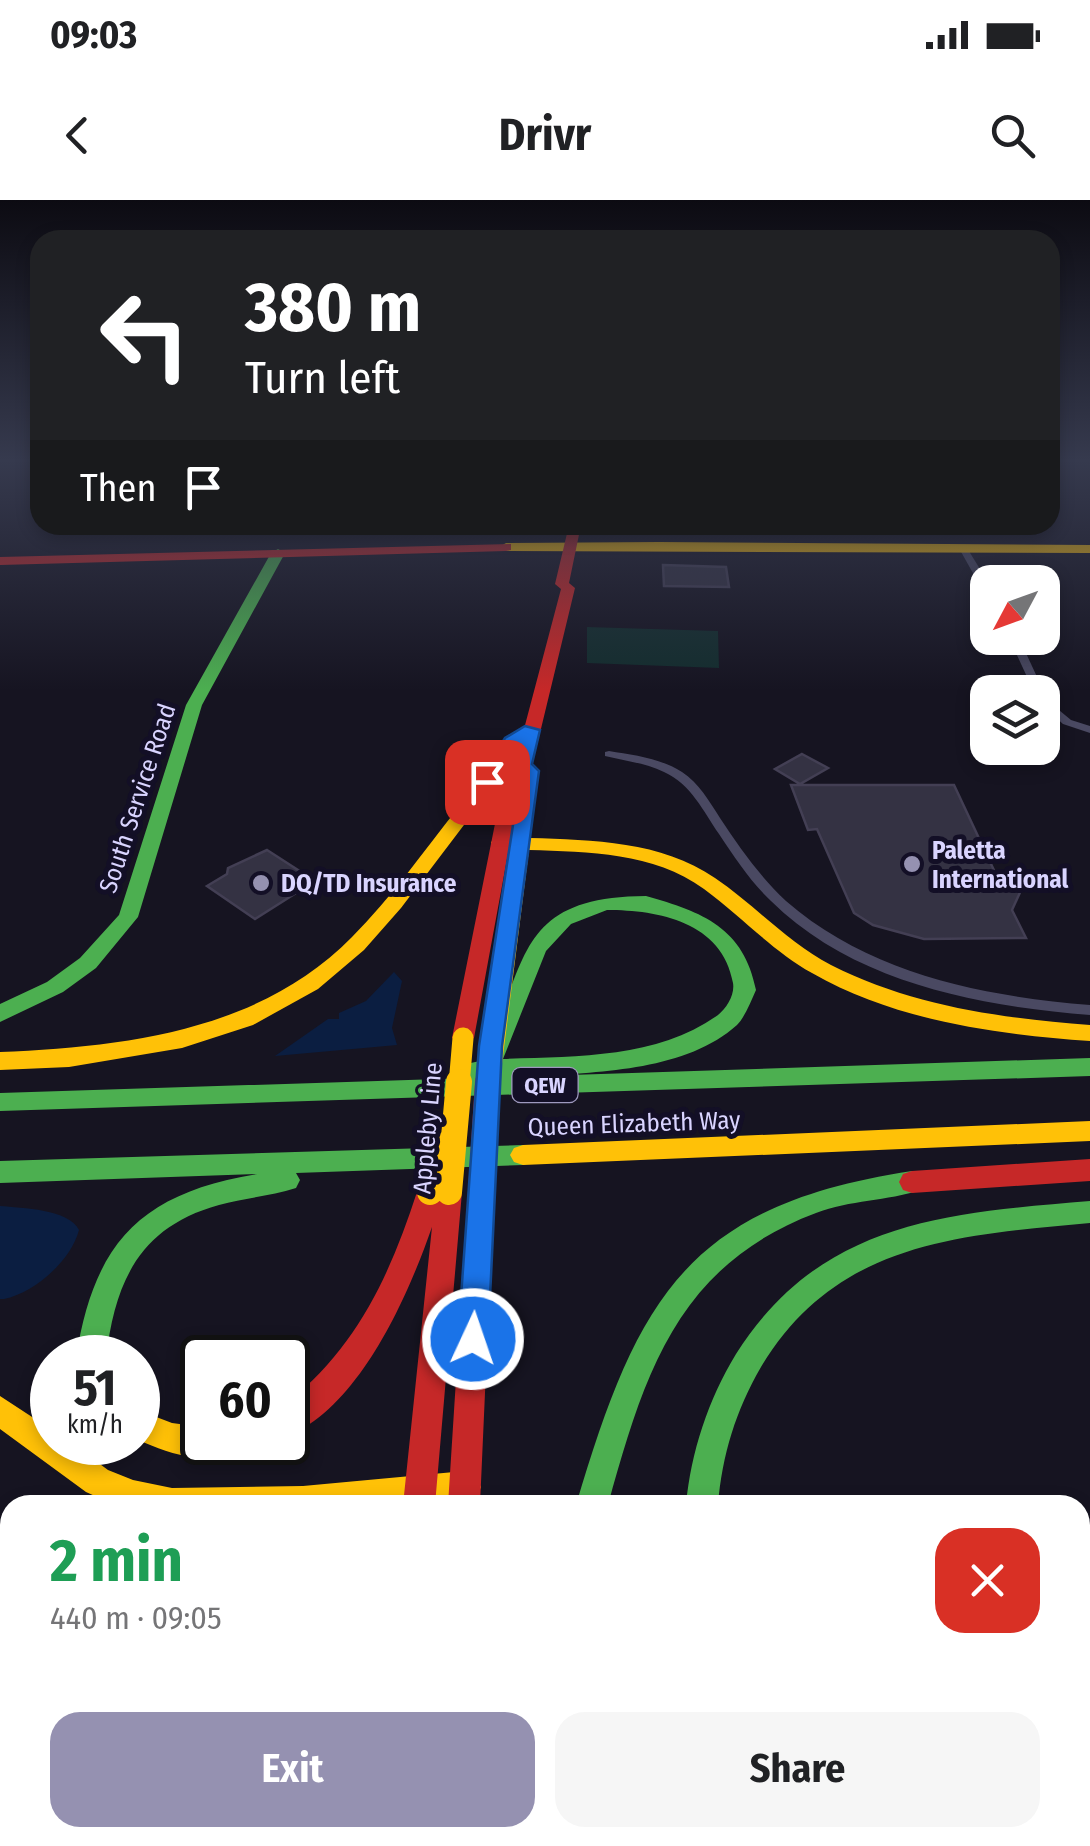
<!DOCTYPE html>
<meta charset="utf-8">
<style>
:root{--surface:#fff;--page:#f6f6f6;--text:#202124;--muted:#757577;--accent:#9591b1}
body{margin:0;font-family:"Fira Sans Condensed",sans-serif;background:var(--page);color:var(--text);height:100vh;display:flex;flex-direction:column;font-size:38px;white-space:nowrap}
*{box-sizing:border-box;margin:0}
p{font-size:32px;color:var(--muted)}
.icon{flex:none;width:55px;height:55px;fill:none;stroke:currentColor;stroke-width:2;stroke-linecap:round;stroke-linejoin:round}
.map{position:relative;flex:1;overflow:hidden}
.panel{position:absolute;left:0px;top:1295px;width:1090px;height:352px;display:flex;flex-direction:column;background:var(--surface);border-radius:30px 30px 0 0;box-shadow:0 5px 15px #0003}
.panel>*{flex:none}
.banner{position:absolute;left:30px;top:30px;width:1030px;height:305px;border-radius:30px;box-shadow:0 5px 15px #0003;background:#202124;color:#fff;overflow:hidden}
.needle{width:65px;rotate:229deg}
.tools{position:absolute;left:970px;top:365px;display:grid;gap:20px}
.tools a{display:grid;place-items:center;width:90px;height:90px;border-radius:20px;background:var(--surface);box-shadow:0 5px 15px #0003;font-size:50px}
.speed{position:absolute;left:30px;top:1135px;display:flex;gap:20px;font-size:50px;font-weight:700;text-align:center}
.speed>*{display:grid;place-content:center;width:130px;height:130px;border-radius:50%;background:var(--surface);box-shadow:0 5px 15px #0003;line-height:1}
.speed small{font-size:25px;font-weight:400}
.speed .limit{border:5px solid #111;border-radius:15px;background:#fff;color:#111}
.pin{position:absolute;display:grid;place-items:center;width:85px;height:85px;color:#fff;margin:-42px;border-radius:20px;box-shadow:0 5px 15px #0006}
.me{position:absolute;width:110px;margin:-55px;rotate:3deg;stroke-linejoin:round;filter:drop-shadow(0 0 8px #0008)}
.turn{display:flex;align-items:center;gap:35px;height:210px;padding:0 50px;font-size:45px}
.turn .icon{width:130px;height:130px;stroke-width:2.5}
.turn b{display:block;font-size:70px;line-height:85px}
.then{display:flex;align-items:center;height:95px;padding:0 50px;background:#0003;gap:20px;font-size:38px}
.round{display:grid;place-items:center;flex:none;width:105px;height:105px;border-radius:30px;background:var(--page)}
.headline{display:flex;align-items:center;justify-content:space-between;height:170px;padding:0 50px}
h1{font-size:60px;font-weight:700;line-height:75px;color:#1e9e55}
.primary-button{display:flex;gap:20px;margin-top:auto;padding:20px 50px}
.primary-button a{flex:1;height:115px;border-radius:30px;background:var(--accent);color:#fff;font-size:40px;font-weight:700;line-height:115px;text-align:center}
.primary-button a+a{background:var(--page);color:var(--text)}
.status{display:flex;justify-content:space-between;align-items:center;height:70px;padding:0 50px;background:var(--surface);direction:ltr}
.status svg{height:28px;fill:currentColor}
header{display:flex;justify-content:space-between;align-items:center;height:130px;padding:0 50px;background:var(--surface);font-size:45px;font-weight:700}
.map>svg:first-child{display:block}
</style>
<div class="status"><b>09:03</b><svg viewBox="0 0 49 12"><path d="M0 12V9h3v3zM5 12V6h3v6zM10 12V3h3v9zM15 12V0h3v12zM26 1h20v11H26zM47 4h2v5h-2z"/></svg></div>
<header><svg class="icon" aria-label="back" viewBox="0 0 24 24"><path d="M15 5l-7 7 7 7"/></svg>Drivr<svg class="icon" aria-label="search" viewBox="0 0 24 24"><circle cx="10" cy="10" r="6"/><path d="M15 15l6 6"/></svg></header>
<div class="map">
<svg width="1090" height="1646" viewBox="0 0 1090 1646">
<rect width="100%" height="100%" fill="#161421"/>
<path fill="#132c2d" d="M587 427 718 431 719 468 587 463Z"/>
<path fill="#0b1e41" d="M394 772 402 781 392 828 397 845 275 856 328 819H339V813L366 801Z
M0 1006C22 1008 69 1009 79 1030 71 1061 34 1093 4 1099H0Z"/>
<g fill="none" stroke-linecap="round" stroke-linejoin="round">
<path stroke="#0b1e41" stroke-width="8" d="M0 1357 10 1362
M251 1646 253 1638"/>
</g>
<path fill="#343243" stroke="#433f54" stroke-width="2.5" d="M663 365 726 367 729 387 664 386Z
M802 554 828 568 800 584 775 569Z
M791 585H954L999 681 1022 688 1012 710 1026 738 924 739 873 725 854 713 817 629 808 630Z
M267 650 315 681 255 719 207 686 227 674 228 668Z"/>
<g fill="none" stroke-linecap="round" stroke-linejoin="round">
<path fill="#4a4962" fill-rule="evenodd" d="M961 348H967L988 382V394L983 391 960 350Z
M1009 438H1019L1044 492 1043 494 1034 492Z
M1042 496 1071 520 1090 526V533L1063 524 1042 505Z
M609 551C633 555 660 558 682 572 699 583 709 601 720 618 739 647 760 677 786 701 870 774 982 796 1090 805V815C979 806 854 783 771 701 750 681 735 658 719 634 703 611 691 584 664 572 646 563 625 561 605 556V552Z"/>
<path fill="#4caf50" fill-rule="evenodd" d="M278 349 285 353 202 505 138 717 96 768 63 792 0 822V804L47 782 80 758 119 715 186 505 271 353Z
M646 696C703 712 744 728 756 790 751 801 745 817 737 825 687 870 602 872 539 876L1090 858V876L0 911V893L470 878 462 870 466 864 480 861C530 766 511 697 646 696ZM607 710C659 710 722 722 733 783 735 794 727 808 718 815 657 859 575 856 503 859L546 751 571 724Z
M523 945 532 948 536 955 532 962 523 965 296 973 300 980 296 988C271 996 244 998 219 1005 139 1027 115 1082 106 1158H76C94 1042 141 993 258 974L0 983V961Z
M912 971 921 974 925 982 921 990C887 1001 850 1000 816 1013 677 1065 644 1175 608 1305H576C637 1100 686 1005 912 971Z
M1090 1001V1023C958 1035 836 1042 761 1167 736 1210 722 1255 718 1305H686C691 1252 708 1200 736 1154 820 1021 946 1013 1090 1001Z"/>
<path fill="#ffc107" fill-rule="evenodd" d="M659 342 1090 345V353L506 351 499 347 506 343Z
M531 525 537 526V534L518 544 492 588 401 708 364 750 318 789 253 825 182 848 69 867 0 870V852C124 847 260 831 352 737 391 698 423 652 458 608 479 581 496 536 531 525Z
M527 564 539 571 530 638C593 640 661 641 715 678 755 705 787 742 831 765 912 806 1000 818 1090 825V841C995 834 896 821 812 773 771 750 741 716 704 689 653 652 589 652 529 650L502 864 498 870H482L478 864 510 649 493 647 491 643 493 639 512 638 521 573 518 569Z
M1090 921V941L523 965 514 962 510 955 514 948 523 945Z
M0 1196 52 1230V1242H70L108 1270 133 1280 172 1288 303 1286 465 1271 476 1276 481 1287 476 1298 442 1305H115L86 1292 0 1229Z
M138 1210 172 1223 202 1227V1242H217L213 1253C188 1263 161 1249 138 1240Z
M379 1638H417V1646H379Z
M422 1638H460V1646H422Z"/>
<path fill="#c62828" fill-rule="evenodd" d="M569 325H581L569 383 575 388 532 566 523 572 474 838 463 846 452 838 506 569 515 563 561 389 555 384Z
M511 344V350L506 351 0 365V357Z
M1090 959V981L912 993 903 990 899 982 903 974 912 971Z
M481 980 490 983 494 991 480 1305H448L468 991 472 983Z
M430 981 440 985 449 981 458 984 462 992 435 1305H403L432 1027C408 1096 360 1206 288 1236V1202C357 1147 390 1075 417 992L421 984Z
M497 1638H535L533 1646H495Z
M701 1638H739L740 1646H702Z"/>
<path stroke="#ffc107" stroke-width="21" d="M459 885 463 838"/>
<path stroke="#ffc107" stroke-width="26" d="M430 992 451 941
M449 992 459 882"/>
<path stroke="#c62828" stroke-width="21" d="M488 885 489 865"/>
<path stroke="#c62828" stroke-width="26" d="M481 991 488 882"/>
</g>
<linearGradient id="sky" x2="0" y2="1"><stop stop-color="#0c0b12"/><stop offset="0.53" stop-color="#363a4e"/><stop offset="1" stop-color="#363a4e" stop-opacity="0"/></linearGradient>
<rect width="1090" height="491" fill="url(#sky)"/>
<path fill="#1a73e8" stroke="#114b97" stroke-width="2.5" d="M525 526 540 530 532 564 539 571 502 846 488 1139 483 1149 473 1153 463 1149 458 1139 479 846 521 573 514 566 520 544 493 586H481L478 582 505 538Z"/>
<g fill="#9591b1" stroke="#130f26" stroke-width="4">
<circle cx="912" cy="664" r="10"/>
<circle cx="261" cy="683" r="10"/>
</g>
<g text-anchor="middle" stroke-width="10" stroke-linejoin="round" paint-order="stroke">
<rect fill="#130f26" stroke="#9e99be" stroke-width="2.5" x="512.5" y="868" width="65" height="34" rx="8"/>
<g font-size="22" font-weight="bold" fill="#d9d4ff">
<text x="545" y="893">QEW</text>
</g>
<g font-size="25" fill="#d9d4ff" stroke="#130f26">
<text transform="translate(137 598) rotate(-72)" y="9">South Service Road</text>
<text transform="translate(634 923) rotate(-2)" y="9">Queen Elizabeth Way</text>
<text transform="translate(427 928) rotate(-85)" y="9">Appleby Line</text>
</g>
<g font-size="25" font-weight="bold" fill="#d9d4ff" stroke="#130f26" text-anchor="start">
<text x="932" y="659">Paletta<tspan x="932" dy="29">International</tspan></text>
<text x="281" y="692">DQ/TD Insurance</text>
</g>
</g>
</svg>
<div class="tools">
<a><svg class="needle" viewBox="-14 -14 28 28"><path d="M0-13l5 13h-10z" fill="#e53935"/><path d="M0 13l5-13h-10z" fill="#757577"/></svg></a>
<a><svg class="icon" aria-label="layers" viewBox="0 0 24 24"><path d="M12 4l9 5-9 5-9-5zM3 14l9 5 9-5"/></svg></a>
</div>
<div class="speed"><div>51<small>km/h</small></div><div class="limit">60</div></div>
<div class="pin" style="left:487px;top:582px;background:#d93025"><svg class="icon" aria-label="arrive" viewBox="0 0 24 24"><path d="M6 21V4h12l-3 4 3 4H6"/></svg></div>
<svg class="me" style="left:473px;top:1139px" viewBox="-20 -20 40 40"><circle r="17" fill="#1a73e8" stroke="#fff" stroke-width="3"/><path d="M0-11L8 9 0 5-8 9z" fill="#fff"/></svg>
<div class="banner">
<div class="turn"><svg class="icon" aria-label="left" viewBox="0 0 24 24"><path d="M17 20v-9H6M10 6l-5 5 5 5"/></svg><div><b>380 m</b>Turn left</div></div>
<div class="then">Then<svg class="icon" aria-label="arrive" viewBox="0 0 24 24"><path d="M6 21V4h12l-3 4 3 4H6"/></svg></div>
</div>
<section class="panel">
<div class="headline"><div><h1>2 min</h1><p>440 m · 09:05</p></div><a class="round" style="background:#d93025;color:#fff"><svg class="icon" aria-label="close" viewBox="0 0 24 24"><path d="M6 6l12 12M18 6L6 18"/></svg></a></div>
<div class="primary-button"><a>Exit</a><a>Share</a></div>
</section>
</div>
